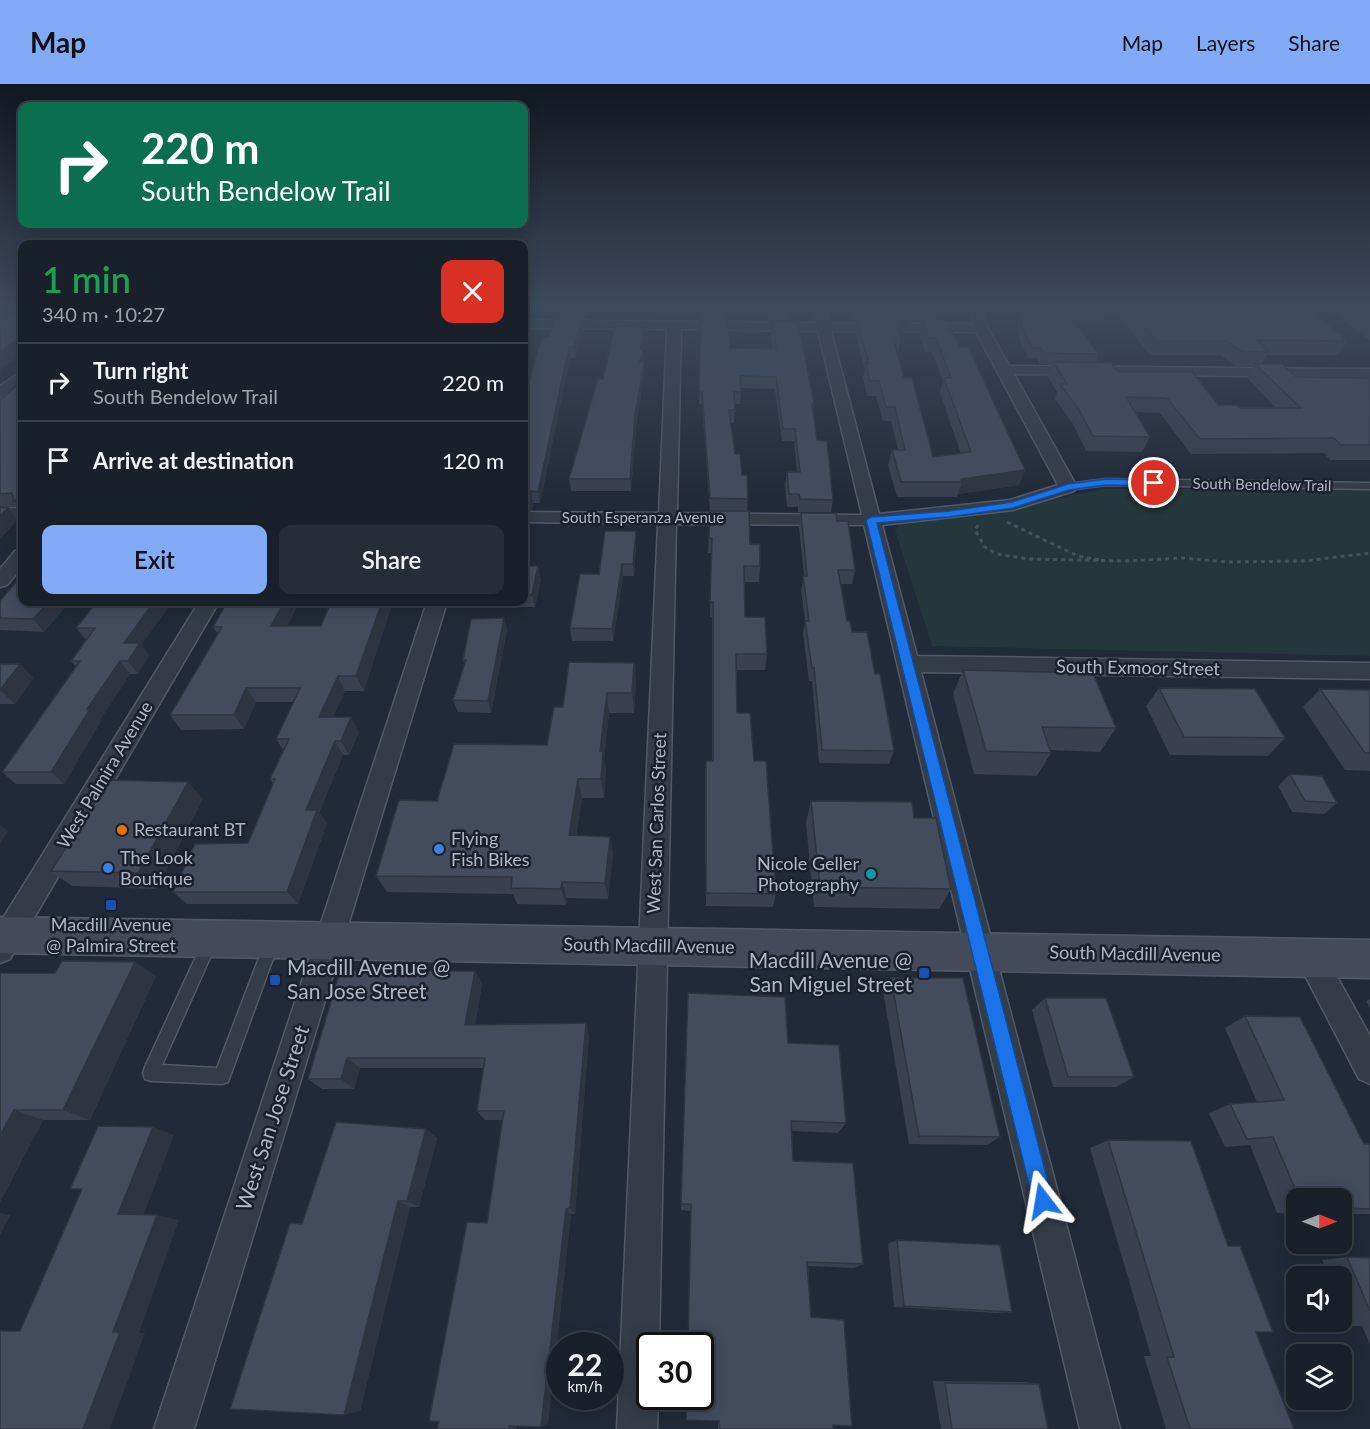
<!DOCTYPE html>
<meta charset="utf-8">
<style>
:root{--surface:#19202a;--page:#262d36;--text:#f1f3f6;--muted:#9fa3a8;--line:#373e47;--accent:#83aaf6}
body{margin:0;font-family:Lato,sans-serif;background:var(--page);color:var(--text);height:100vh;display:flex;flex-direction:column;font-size:22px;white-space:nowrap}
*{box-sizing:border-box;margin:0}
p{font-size:20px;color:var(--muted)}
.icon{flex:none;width:33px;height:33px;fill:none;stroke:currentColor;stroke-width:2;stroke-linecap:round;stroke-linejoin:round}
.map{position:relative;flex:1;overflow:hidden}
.sheet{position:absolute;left:18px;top:156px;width:510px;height:366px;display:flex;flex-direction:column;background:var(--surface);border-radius:12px;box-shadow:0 3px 15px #0003,0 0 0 2px var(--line)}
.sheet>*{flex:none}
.guide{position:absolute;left:18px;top:18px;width:510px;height:126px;border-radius:12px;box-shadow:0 3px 15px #0003,0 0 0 2px var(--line);background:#0b6e4f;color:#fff;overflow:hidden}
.needle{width:39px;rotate:90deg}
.controls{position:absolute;left:1286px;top:1104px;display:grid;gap:12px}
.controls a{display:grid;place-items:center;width:66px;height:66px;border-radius:12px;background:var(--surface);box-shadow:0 3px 15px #0003,0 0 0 2px var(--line);font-size:30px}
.speed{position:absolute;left:546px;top:1248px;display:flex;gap:12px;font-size:30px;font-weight:700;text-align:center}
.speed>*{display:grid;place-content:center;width:78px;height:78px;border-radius:50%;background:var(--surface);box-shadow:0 3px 15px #0003,0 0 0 2px var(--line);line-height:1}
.speed small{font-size:15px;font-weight:400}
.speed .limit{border:3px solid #111;border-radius:9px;background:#fff;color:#111}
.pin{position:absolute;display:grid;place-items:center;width:51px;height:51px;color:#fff;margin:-26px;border:3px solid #fff;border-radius:50%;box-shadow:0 2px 6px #0007}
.me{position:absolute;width:66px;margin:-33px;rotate:346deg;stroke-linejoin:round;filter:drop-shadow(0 0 4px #0008)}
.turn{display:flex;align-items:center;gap:21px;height:126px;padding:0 24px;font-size:27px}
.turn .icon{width:78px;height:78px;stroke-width:2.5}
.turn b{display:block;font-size:42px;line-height:51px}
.round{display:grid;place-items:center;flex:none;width:63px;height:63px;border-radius:12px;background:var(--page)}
.head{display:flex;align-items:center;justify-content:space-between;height:102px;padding:0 24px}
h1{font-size:36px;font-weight:600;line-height:45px;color:#1e9e55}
.action{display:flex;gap:12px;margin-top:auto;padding:12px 24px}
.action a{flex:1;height:69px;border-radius:12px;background:var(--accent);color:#111;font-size:24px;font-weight:600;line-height:69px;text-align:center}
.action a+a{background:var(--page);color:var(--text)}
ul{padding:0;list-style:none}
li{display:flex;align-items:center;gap:18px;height:78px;padding:0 24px;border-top:2px solid var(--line)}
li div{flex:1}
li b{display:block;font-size:22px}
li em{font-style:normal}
header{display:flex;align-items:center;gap:36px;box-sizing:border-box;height:84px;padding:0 30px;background:var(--accent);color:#111}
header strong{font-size:28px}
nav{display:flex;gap:33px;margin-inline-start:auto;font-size:21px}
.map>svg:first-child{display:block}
</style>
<header>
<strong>Map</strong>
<nav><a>Map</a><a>Layers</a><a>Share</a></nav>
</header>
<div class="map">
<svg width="1370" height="1345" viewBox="0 0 1370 1345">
<rect width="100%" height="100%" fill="#212a38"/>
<path fill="#24373a" d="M1105 405H1370V572L932 562 895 446 905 434 967 431Z"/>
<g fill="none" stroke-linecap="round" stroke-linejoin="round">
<defs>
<path id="lane" d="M1106 395 1370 399V405L1106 401 1068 406 1064 403 1068 400Z
M210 851 215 853 217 858 162 981 217 984 267 853 272 851 277 853 279 858 228 998 222 1000 151 997 145 995 143 989 145 983 205 853Z"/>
<path id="street" d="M813 225H825L829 239 973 240 971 230 974 225H986L983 230 988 244 1009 282 1370 285V293L1014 290 1077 403 1074 407 1013 426 882 441 917 572 1370 579V595L921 588 1120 1345H1080L864 441 676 440 659 1262H650V1312H658L657 1345H617L658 440 524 438V428L659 429 667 245 524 244V236L816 239ZM681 245 818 247 862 431 677 429ZM831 247 976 248 1058 401 1010 416 879 430Z
M22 287V298L0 314V302Z
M0 424H22V434H0Z
M22 465V483L7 501 0 503V485L15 467Z
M199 518H219L10 875 0 879V839Z
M427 518H447L194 1345H154Z
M1311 860 1321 864 1370 952V1000L1359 995 1296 874 1301 864Z"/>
<path id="secondary" d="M0 833 1370 856V894L0 869Z"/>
</defs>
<use href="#lane" stroke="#525966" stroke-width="3"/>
<use href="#street" stroke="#525966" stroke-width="3"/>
<use href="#secondary" stroke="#525966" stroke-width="3"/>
<path stroke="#415356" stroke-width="3" stroke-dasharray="4 4" stroke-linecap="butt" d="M1007 438 1078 472 1100 476
M978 441 975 446 985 463 997 470 1028 475 1126 477 1183 474 1228 478 1304 477 1370 469"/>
<use href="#lane" fill="#343c48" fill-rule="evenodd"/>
<use href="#street" fill="#343c48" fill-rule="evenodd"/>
<use href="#secondary" fill="#434b5b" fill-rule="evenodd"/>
</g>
<path fill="#394150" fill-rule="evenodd" d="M0 225H22V269L0 285Z
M558 225H589L586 234H559Z
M699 225H726V236H700Z
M767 225H790V236H769Z
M852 225H948L941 231H937L936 236 1025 386 1019 401 958 410 957 413H897L888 381 892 366H898L891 337H883L876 312H867L863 294 865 286 855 249 857 237H851L850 234ZM907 237H922L919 250 925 268H932L943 297 940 309 961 370 933 373 904 294 897 268H898L901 254 900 251 904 250Z
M1017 225H1103L1105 227 1101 237H1073L1099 270 1096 279 1118 288 1218 321 1240 324H1276L1247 294 1254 282H1235L1220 271H1150L1113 225H1310L1347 257 1338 271H1267L1261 280 1295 292 1302 293 1370 294V376H1330L1324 369 1191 370 1160 329 1135 328 1150 353 1142 368 1086 367 1073 340 1055 315 1057 308 1048 293 1052 280H1040L1037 274H1029L1021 261 1016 242 1020 232H1022Z
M1329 225H1370V257Z
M582 236 583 247 575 274H570L540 419H533L532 426 524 428V317L549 253Z
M701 236 730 264 773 265 771 249 772 237 814 320 813 329 817 356 833 416 831 428H798V423H787L785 401 787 388H797L794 357H782L775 305 741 304 740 320H735L734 339H731L735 370 742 391 748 415 747 427 750 460 760 482 759 498H745V533L767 570 765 586H736L737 629 754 677 776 810 773 823 706 822 705 691 706 677H712V533H710L711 469H708L710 427 702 320H699Z
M645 243V254L643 267 644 290 636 343 631 407H571L569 395 603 295Z
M0 316 18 422H0Z
M801 429 837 437 855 486 852 500H841L847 537 852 548 875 590 894 667 889 680 819 679 812 597H809L803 550 805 537 801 506 804 492 799 443Z
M636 447V460L634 492H623L613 557H572L570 544 599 490Z
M524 482 541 495 535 523H500L498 518H524Z
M22 491 44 548 0 546V517Z
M96 518H172L141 561 149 571 138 590H130L100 636 101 637 64 700H16L2 688 76 583 71 577 86 556 76 544Z
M234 518H299L287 542H321L331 518H400L398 523H391L364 607H345L333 633 359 648 349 671H343L319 729 327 739 298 820H187L173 808 248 759 273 700 270 695 284 667 276 655 293 618H256L244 645 181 646 170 631 218 550 213 543 231 523Z
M504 534 507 546 491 629 458 628 453 616 464 580 463 576Z
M634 579 636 599 634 629H609L604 675 606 686 604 714H582L576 752 610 753 613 770 608 815 567 814 566 821 517 820 513 810 387 808 376 792 437 717 547 661 563 623Z
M0 580H20L33 594 15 620H0Z
M963 586 1116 644 1100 668 1050 666 1051 669 1037 692 974 690 953 610Z
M1159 604 1285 654 1268 672 1170 671 1146 622Z
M1320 605 1370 606V687L1345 686 1303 623Z
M1290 690 1337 719 1324 730 1292 728 1278 702Z
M203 715 156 805 72 802 51 787Z
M811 717 914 734 951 805 939 825 814 823 806 739Z
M475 887 482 900 475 941 589 951 575 1130H571L548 1339 541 1343 517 1342V1345H437L487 1139 502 1036H485L477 1027 483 984H360L354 1005H322L308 995Z
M0 889 156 892 90 1036H43L0 1118Z
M891 894 1000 1053 987 1061 909 1060 883 907Z
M1045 914 1134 993 1116 1003H1053L1032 926Z
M1370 915V924L1366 917Z
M1245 932 1364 1060H1370V1130H1341V1114H1296V1130L1277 1129 1250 1061 1225 1063 1209 1029 1230 1020 1257 1018 1225 944Z
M788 959 846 1039 838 1049 792 1047 793 1077 863 1180 854 1184 808 1182 811 1233 833 1345H718V1337L691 1127 681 1126V1120Z
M426 1045 437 1054 419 1123H410L360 1327 302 1140Z
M1108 1056 1294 1345H1166L1144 1272H1151L1090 1064Z
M897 1156 1012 1228 996 1229 894 1223 888 1160Z
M1347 1173 1370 1174V1260L1362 1242H1349L1341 1222V1192H1329L1322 1176Z
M933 1297 1024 1298 1039 1300 1048 1345H941Z"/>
<path fill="#2e3541" d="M0 225H17L22 232 0 234Z
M586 225H589L586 234Z
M943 225H948L941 231Z
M582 236 583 247 575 274 574 263Z
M907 236 904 250 894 253 897 239Z
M645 243V254L643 267V276L641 290 640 265Z
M16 256 22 267V269L0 285V268Z
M569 263 570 274 540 419 538 408Z
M644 278V290L636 343 631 407 630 395 635 331Z
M1025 386 1019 401 958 410 962 398 961 395Z
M531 407 533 419 532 426 524 428V415Z
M22 409V427L14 417Z
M8 424 18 436 0 455V432Z
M527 429 530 440 524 474V449Z
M636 447V460L634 492 633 480Z
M622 480 623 492 613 557 612 545Z
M538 482 541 495 535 523 532 511Z
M49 518H70L44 548 33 535Z
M154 518H172L141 561 149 571 138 590 128 577 124 559Z
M284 518H299L280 557 271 542Z
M382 518H389L391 523 364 607 356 592Z
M504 534 507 546 491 629 488 617Z
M120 577 130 590 100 636 101 637 64 700 51 688 87 625Z
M634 579 636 599 634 629 632 609Z
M20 580 33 594 15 620 0 606Z
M338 592 345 607 327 647 319 633Z
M246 604 256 618 244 645 234 631Z
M607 609 609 629 604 675 606 686 604 714 601 695 600 667Z
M351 633 359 648 349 671 341 657Z
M335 657 343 671 319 729 327 739 298 820 287 808 306 726Z
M578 695 582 714 573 769 569 751Z
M188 698 203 715 156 805 138 789Z
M0 741 8 747 0 760Z
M610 753 613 770 608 815 605 799Z
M562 798 567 814 566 821 561 805Z
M135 878 156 892 90 1036 63 1026Z
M475 887 482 900 473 952 465 941Z
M586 939 589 951 575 1130 570 1124Z
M347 974 360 984 354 1005 341 995Z
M14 1026 43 1036 0 1118V1051Z
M153 1043 174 1051 142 1135 118 1130Z
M426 1045 437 1054 419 1123 407 1117Z
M398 1117 410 1123 360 1327 344 1331Z
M566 1125 571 1130 548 1339 541 1343Z
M0 1129 10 1131 0 1151Z
M157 1131 179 1136 139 1249 113 1248Z
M120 1248 145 1249 110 1345H83Z
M518 1337 517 1345H509V1342Z"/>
<path fill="#424c5d" stroke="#2e3541" stroke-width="1.5" d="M15 225H22V257L16 256 0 268V233L16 232Z
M769 225H790L791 226H770Z
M852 225H937L938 227 853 226Z
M1027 225H1064L1099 270 1044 269 1040 264H1033L1025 251 1020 232 1031 233Z
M1072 225H1103L1105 227 1073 226Z
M1129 225H1310L1347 257 1257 256 1269 268H1243L1227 257H1157Z
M1355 225H1370V236Z
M555 236H582L574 263H569L538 408 531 407 530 414 524 415V317L538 265 542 253H549Z
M701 236H727L730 264 776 265 772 237 798 238 814 320H812L817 356 827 357 833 416 800 415 799 410H789L787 388H800L795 345H783L776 293 740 292 741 308H734L735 326H729L735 370H740L742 391H747L748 415 710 414 702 308H699Z
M857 236H907L897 239 901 254H893L904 294H912L933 373 971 368 944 294H951L936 254H929L922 236H946L960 263H968L1025 386 961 395 962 398H901L892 366H905L895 323H886L879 297H870L866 279 869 280Z
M615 242 645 243 640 265H643L640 278H644L635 331 630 395H569L598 295H603Z
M1053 278 1111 279 1118 288H1192L1218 321H1237L1240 324H1301L1255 280H1282L1295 292 1302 293 1370 294V361H1341L1334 354 1200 355 1167 314 1126 313 1150 353 1093 352 1079 326 1060 300H1067Z
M22 297V409L14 417 12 409 0 410V316Z
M0 423 8 424 0 432Z
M710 427H749L750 460H760V482H744L745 533H765L767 570H736L737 629H750L754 677H766L776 810 706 809V677H713V518H710L712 454H709Z
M524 428 527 429 524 449Z
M801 429H836L837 437H848L855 486H838L847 537H850L852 548H867L875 590H880L894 667 822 666 814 584H812L805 537H809L803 492H807Z
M605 447H636L633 480H622L612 545 570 544 580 490H599Z
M524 482H538L532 511 524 510Z
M22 491V518H49L33 535 0 534V517Z
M97 518H154L124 559H140L128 577H120L87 625H90L51 688H2L80 577H71L95 544H76Z
M234 518H284L271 542H321L331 518H382L356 592H338L319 633H351L341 657H335L306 726H317L287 808H173L195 760 248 759 275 695H270L289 655H276L300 604H246L234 631H170L222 543H213L225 522 231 523Z
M504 534 488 617 453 616 466 576H463L471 535Z
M569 578 634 579 632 609H607L600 667H603L601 695H578L569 751 610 753 605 799 562 798 561 805 511 804 512 793 376 792 399 716 437 717 454 660 547 661 554 623H563Z
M0 580H20L0 606Z
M963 586 1093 589 1116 644 1042 643 1051 669 986 667Z
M1159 604 1255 605 1285 654 1184 653Z
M1320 605 1370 606V669H1365Z
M1290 690 1322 692 1337 719 1305 717Z
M109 696 188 698 138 789 51 787Z
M811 717 912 718 914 734H936L951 805 820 803Z
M62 877 135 878 63 1026H14L0 1051V889H55Z
M340 887H475L465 941 586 939 570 1124 566 1125 541 1343 509 1342V1345H437L439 1338 429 1337 467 1138 487 1139 504 1027H477L485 974H347L341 995H308Z
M891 894H963L1000 1053 919 1052Z
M688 909 785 913 788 959 839 961 846 1039 791 1037 793 1077 853 1079 863 1180 807 1178 811 1233 844 1236 852 1342 833 1341V1345H720L719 1337 686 1336 687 1312H700V1262H688L691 1120H681Z
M1045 914H1106L1134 993H1068Z
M1245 932 1300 933 1364 1060H1370V1125L1341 1124V1114H1299L1273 1053 1247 1055 1230 1020 1284 1016Z
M336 1038 426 1045 407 1117H398L344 1331 230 1325 290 1139 302 1140Z
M98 1042 153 1043 118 1130 157 1131 113 1248H120L83 1345H0V1247H20L82 1105H70Z
M1108 1056 1191 1057 1228 1162H1240L1273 1248H1256L1294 1345H1190L1167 1273H1174Z
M897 1156 1000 1161 1012 1228 904 1222Z
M1347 1173 1370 1174V1227Z
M945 1299 1039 1300 1048 1345H952Z"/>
<linearGradient id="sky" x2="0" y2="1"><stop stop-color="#12171f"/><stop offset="0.54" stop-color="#3d4a5e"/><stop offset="1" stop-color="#3d4a5e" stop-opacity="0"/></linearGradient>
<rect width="1370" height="413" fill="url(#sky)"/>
<path fill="#1a73e8" stroke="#114b97" stroke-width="1.5" d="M1106 395 1154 396 1159 399 1154 402 1106 401 1069 406 1013 424 949 433 877 439 1053 1117 1050 1124 1043 1127 1036 1124 1033 1117 866 436 871 433 949 427 1012 418 1068 400Z"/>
<circle fill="#e8710a" stroke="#1a212d" stroke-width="2" cx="122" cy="746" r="6"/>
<g fill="#3f7fe0" stroke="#1a212d" stroke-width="2">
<circle cx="439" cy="765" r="6"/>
<circle cx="108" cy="784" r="6"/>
</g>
<circle fill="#0f9aa8" stroke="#1a212d" stroke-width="2" cx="871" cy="790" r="6"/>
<g fill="#1a4fb4" stroke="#1a212d" stroke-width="2">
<rect x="105" y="815" width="12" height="12" rx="3"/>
<rect x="918" y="883" width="12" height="12" rx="3"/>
<rect x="269" y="890" width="12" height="12" rx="3"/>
</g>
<g text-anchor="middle" stroke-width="5" stroke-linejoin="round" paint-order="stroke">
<g font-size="15" fill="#afb6c5" stroke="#1a212d">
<text transform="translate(1262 401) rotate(1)" y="5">South Bendelow Trail</text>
<text x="643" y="439">South Esperanza Avenue</text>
</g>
<g font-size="18" fill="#afb6c5" stroke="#1a212d">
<text transform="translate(1138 584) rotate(1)" y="6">South Exmoor Street</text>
<text transform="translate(105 691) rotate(-59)" y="6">West Palmira Avenue</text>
<text transform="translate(657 739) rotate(-88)" y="6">West San Carlos Street</text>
<text transform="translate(649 862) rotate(1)" y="6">South Macdill Avenue</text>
<text transform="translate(1135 870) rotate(1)" y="6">South Macdill Avenue</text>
</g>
<g font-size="18" fill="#afb6c5" stroke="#1a212d" text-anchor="start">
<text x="134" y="752">Restaurant BT</text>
<text x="451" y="761">Flying<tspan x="451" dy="21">Fish Bikes</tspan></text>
<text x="120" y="780">The Look<tspan x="120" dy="21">Boutique</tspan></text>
<text x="859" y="786" text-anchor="end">Nicole Geller<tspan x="859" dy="21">Photography</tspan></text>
<text x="111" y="847" text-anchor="middle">Macdill Avenue<tspan x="111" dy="21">@ Palmira Street</tspan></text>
</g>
<g font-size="21" fill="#afb6c5" stroke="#1a212d" text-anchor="end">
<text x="912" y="884">Macdill Avenue @<tspan x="912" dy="24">San Miguel Street</tspan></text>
<text x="287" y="891" text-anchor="start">Macdill Avenue @<tspan x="287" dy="24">San Jose Street</tspan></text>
</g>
<g font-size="21" fill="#afb6c5" stroke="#1a212d">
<text transform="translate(273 1034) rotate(-72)" y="7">West San Jose Street</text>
</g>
</g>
</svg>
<div class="controls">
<a><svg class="needle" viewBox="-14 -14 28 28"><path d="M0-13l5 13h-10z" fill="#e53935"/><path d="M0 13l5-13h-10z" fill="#9fa3a8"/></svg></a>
<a><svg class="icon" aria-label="sound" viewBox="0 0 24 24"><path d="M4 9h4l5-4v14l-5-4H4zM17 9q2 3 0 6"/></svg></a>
<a><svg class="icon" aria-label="layers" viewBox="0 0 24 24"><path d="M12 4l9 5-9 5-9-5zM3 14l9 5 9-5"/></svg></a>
</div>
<div class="speed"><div>22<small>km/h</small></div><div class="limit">30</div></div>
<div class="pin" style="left:1154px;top:399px;background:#d93025"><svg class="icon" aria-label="arrive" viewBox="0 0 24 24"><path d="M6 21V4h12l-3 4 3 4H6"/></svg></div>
<svg class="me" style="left:1043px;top:1117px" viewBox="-20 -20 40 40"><path d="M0-17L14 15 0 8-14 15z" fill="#1a73e8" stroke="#fff" stroke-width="4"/></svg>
<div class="guide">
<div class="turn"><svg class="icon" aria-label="right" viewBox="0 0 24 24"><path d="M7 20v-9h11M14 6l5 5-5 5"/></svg><div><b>220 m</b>South Bendelow Trail</div></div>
</div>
<section class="sheet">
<div class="head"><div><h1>1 min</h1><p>340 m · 10:27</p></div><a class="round" style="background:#d93025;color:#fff"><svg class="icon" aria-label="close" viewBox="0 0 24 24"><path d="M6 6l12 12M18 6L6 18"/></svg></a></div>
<ul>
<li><svg class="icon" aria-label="right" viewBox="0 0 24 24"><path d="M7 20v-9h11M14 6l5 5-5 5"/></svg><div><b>Turn right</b><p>South Bendelow Trail</p></div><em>220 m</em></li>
<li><svg class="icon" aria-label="arrive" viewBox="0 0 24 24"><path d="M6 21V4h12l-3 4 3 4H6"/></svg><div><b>Arrive at destination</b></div><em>120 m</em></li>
</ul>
<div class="action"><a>Exit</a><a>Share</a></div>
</section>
</div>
